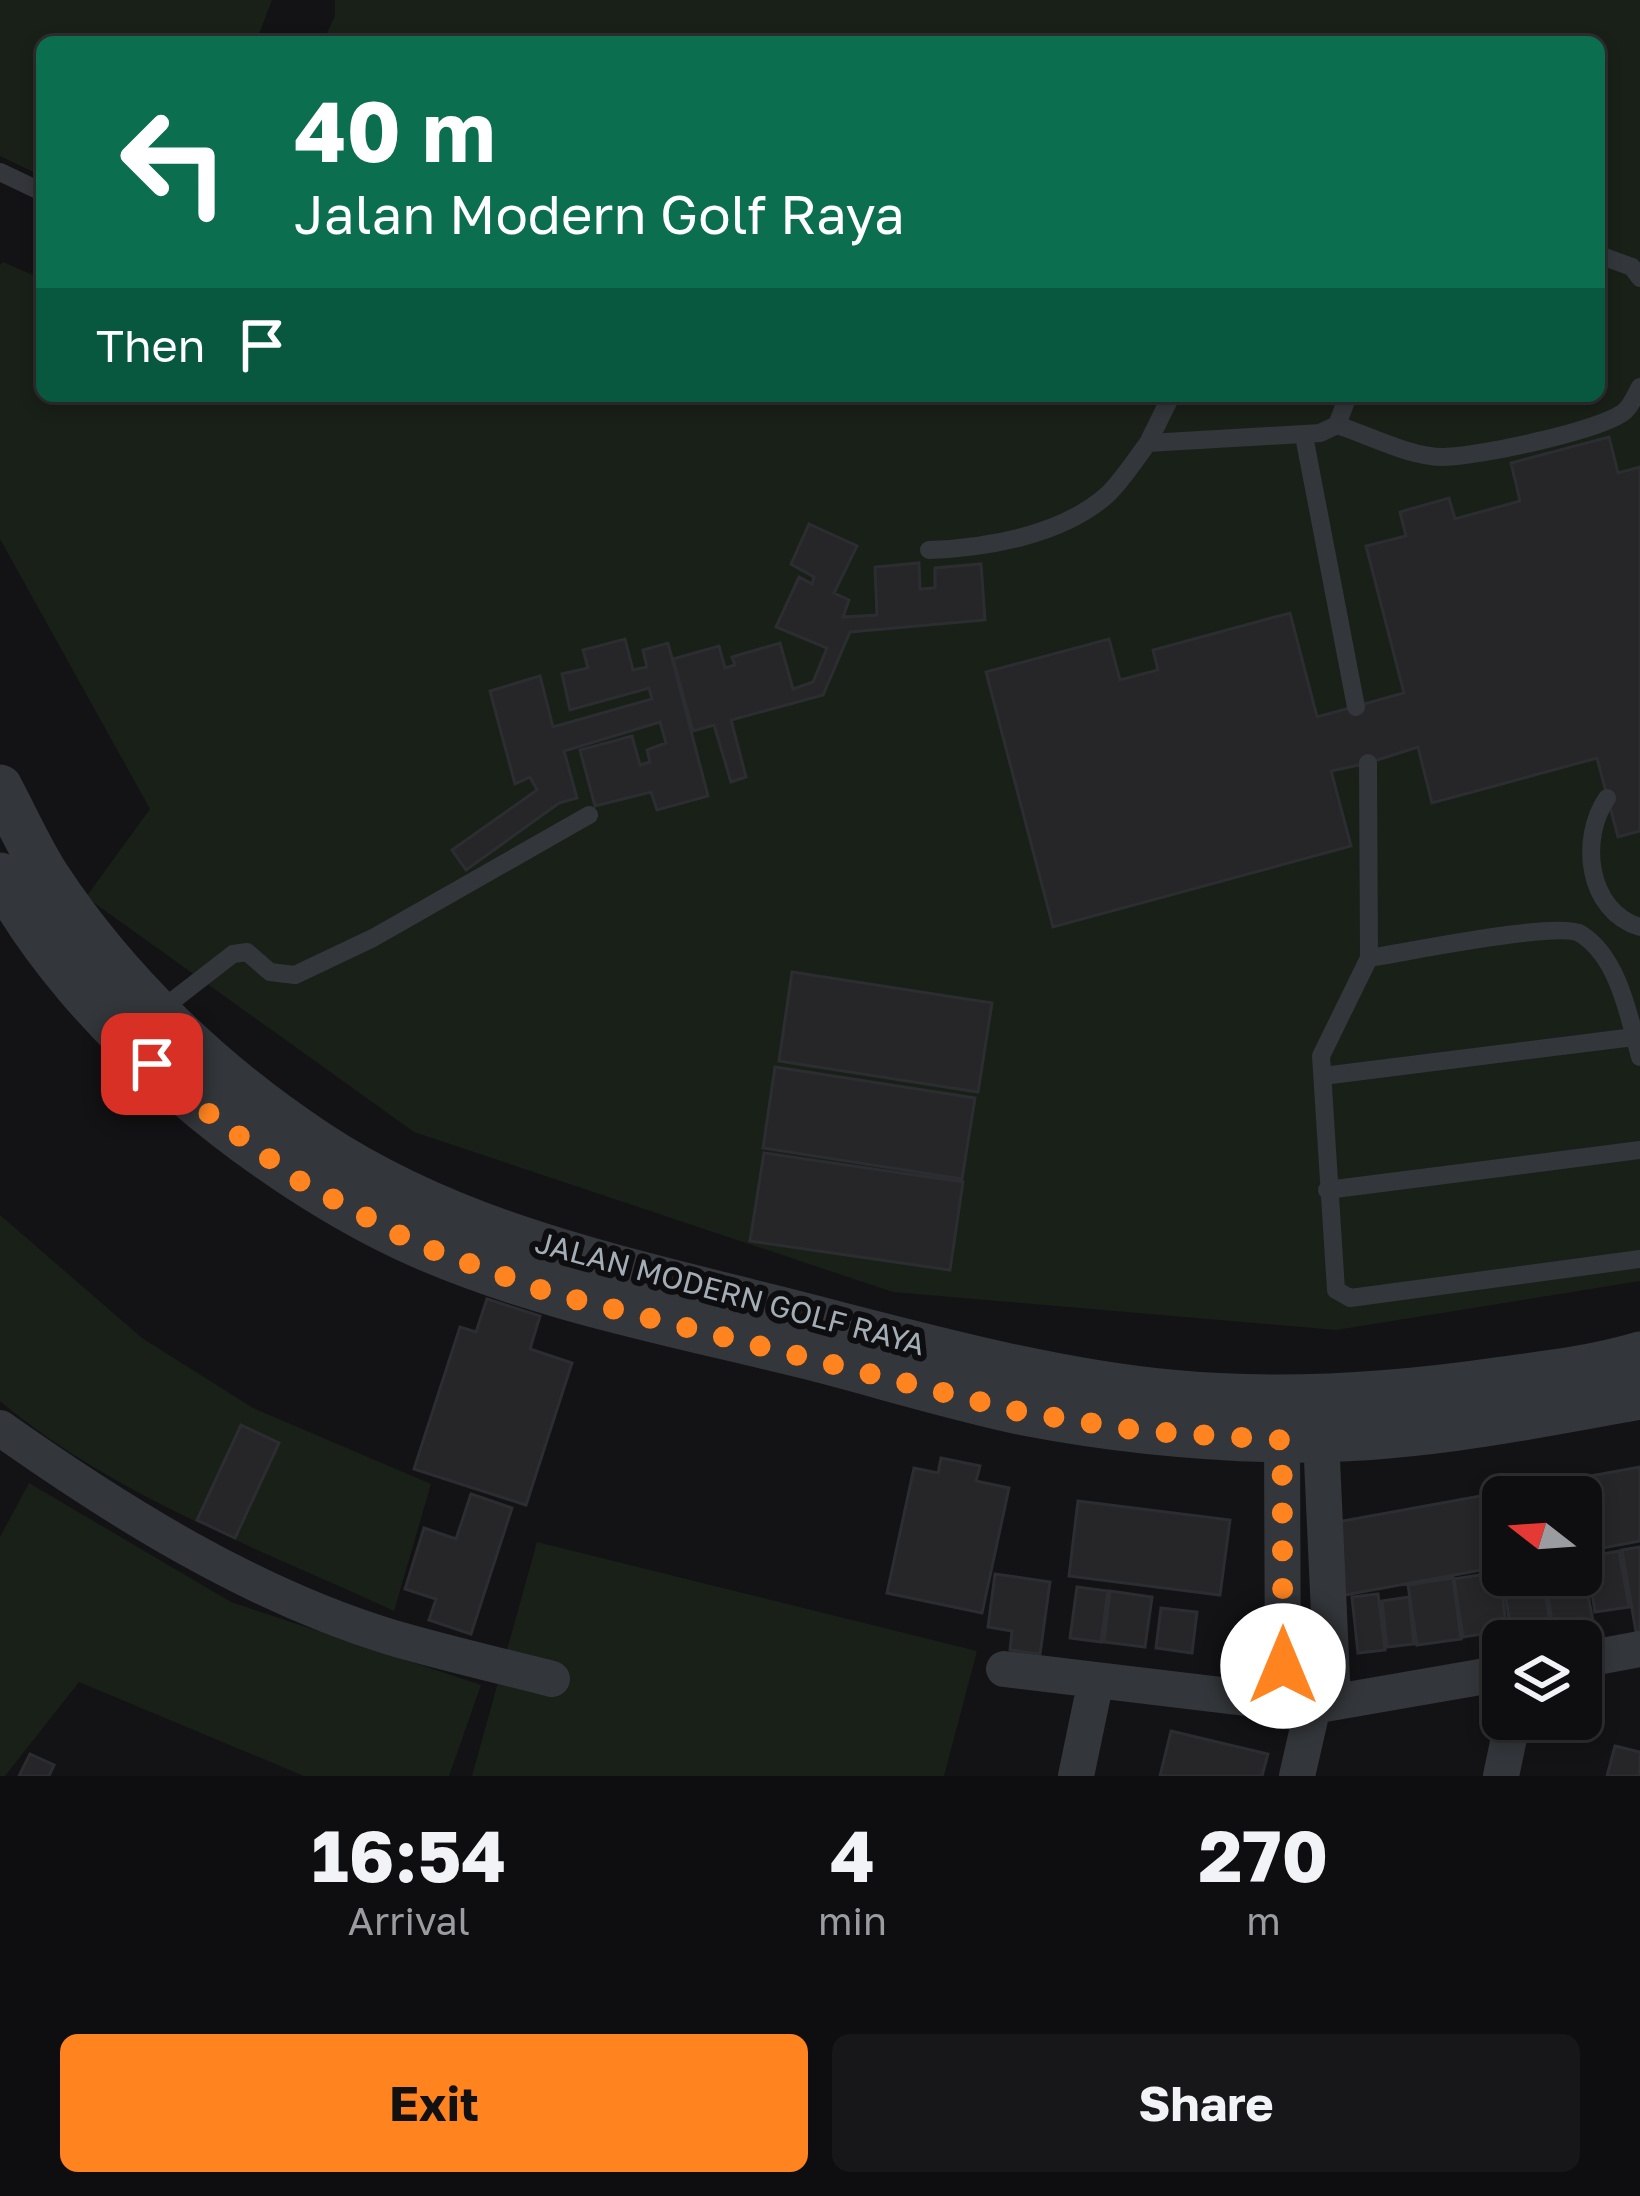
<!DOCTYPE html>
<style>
:root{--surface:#0e0e10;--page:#171719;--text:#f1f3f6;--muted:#9b9c9f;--line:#2e2e30;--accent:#ff8420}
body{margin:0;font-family:"Golos Text",sans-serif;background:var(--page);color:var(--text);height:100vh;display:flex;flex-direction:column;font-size:45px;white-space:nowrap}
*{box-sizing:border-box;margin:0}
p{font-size:39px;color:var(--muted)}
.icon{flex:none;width:66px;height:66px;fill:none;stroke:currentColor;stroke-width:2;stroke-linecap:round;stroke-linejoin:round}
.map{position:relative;height:1776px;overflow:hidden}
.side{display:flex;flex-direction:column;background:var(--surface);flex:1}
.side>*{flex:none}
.hud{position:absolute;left:36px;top:36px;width:1569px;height:366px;border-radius:18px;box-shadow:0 6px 18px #0003,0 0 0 3px var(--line);background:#0b6e4f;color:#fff;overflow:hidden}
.needle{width:78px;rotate:287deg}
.buttons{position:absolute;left:1482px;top:1476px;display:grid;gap:24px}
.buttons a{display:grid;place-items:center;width:120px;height:120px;border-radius:18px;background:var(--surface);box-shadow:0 6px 18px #0003,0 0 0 3px var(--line);font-size:60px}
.pin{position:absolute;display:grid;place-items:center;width:102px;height:102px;color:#fff;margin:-51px;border-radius:24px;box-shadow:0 6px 18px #0006}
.me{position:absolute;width:132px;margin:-66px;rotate:0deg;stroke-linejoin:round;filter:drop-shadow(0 0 9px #0008)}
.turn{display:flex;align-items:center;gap:42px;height:252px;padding:0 60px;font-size:54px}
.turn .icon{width:156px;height:156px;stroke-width:2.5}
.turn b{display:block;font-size:84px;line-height:102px}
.then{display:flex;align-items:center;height:114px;padding:0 60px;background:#0003;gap:24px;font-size:45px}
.eta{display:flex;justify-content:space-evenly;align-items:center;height:204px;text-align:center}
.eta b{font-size:72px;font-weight:700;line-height:84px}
.cta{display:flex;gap:24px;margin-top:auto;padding:24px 60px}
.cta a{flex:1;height:138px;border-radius:18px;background:var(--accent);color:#111;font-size:48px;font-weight:700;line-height:138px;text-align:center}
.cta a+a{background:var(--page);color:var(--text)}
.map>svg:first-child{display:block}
</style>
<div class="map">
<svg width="1640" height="1776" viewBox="0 0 1640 1776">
<rect width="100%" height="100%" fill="#131315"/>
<path fill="#192018" d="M0 0H272L256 42H42V176L0 156Z
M335 0H1640V1281L1336 1330 893 1292 414 1132 86 897 150 809 0 539V265L3 262 42 279V396H1599V42H323L335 16Z
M0 1215 142 1338 253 1408 431 1484 394 1611C261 1549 113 1496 0 1401Z
M29 1483 231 1602 481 1685 449 1776H304L79 1682 5 1776H0V1537Z
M537 1542 977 1651 944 1776H472Z"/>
<path fill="#262629" stroke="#2c2d31" stroke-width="3" d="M1609 437 1618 473 1640 467V831L1618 837 1597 758 1432 803 1418 747 1368 763 1331 771 1351 846 1053 927 986 672 1109 639 1120 680 1158 670 1153 650 1290 613 1317 717 1404 693 1366 546 1406 536 1400 512 1449 498 1455 519 1520 501 1511 463Z
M809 524 857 546 834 593 849 600 843 617 877 615 875 567 919 563 920 589 935 588V568L981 564 985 620 850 632 823 695 731 720 746 777 731 782 714 725 693 731 673 659 719 646 725 668 735 665 732 657 780 643 793 689 813 682 827 648 776 627 799 577 812 584 814 577 791 564Z
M625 639 633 670 647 667 643 650 668 643 708 796 657 810 651 792 595 806 580 750 632 736 640 765 650 762 647 750 666 743 660 722 564 751 577 798 559 803 466 870 452 850 537 790 530 777 515 784 490 691 540 676 553 727 652 699 649 688 570 710 562 674 588 668 583 650Z
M792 972 992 1003 978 1092 779 1061Z
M775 1067 975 1098 962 1179 763 1148Z
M764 1153 963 1182 950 1270 750 1241Z
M487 1299 540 1316 530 1349 572 1363 526 1505 414 1469 460 1327 476 1332Z
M241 1425 279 1443 235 1538 197 1520Z
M941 1458 980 1466 976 1481 1009 1488 982 1613 887 1593 914 1468 938 1473Z
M1640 1467V1541L1581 1552V1497H1503V1566L1345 1595 1332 1523Z
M471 1494 512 1508 471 1634 429 1620 436 1599 405 1589 424 1528 456 1539Z
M1078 1501 1230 1520 1220 1595 1069 1576Z
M1640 1547V1631L1636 1632 1622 1550Z
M1619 1551 1629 1607 1595 1612 1586 1557Z
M1581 1558 1596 1637 1555 1641 1545 1575H1581Z
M1501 1571 1503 1575H1542L1553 1641H1513Z
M1499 1572 1507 1630 1463 1637 1454 1579Z
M995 1574 1050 1582 1040 1654 1010 1650 1012 1631 988 1627Z
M1453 1578 1461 1639 1417 1645 1408 1585Z
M1077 1587 1108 1591 1101 1642 1070 1638Z
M1110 1591 1152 1597 1145 1647 1104 1642Z
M1378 1594 1385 1650 1358 1653 1352 1597Z
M1409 1597 1414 1644 1387 1647 1382 1601Z
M1161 1608 1197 1612 1192 1653 1156 1648Z
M1171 1731 1268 1754 1262 1776H1160Z
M1615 1746 1640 1752V1776H1607Z
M30 1754 54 1765 49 1776H19Z"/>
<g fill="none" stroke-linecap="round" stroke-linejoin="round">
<path stroke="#33363a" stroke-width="18" d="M0 172 42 192
M1599 255 1632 267 1640 278
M1337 425C1371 436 1409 457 1444 457 1475 457 1604 430 1625 411 1631 406 1636 394 1640 387
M1304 436 1356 707
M1148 443 1171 396
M929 550C987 548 1062 535 1107 495 1122 481 1135 460 1148 443L1320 433 1337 425 1348 396
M1368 763 1369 958 1321 1056 1336 1290 1350 1298 1365 1296 1640 1259
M1607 798C1579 839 1587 911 1640 927
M1369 958C1404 953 1559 920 1581 934 1619 958 1629 1017 1640 1057
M158 1012 233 954 247 952 270 972 295 975 373 938 589 815
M1323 1076 1634 1037
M1327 1190 1640 1150"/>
<path stroke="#33363a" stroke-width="36" d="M0 1428C119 1512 250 1594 390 1637 444 1653 498 1665 552 1679
M1321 1438 1333 1701
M1282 1440 1283 1704
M1581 1660 1640 1649
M1004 1669 1313 1706 1503 1673
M1076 1776 1096 1680
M1297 1776 1313 1706
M1501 1776 1513 1719"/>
<path stroke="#33363a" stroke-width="45" d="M0 787C16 817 30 849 48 877 116 981 214 1075 318 1143 450 1230 601 1264 752 1302 886 1335 1032 1379 1169 1392 1280 1403 1394 1395 1503 1379 1549 1373 1596 1367 1640 1354
M0 875C78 1024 265 1177 418 1245 543 1300 680 1325 812 1358 882 1376 953 1398 1024 1413 1107 1429 1193 1438 1278 1440 1400 1443 1521 1419 1640 1397"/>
</g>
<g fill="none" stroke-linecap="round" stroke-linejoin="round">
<path stroke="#ff8420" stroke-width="21" stroke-dasharray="0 37.8" d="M152 1064 179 1091 298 1180 416 1244 550 1293 1021 1412 1142 1431 1282 1440 1283 1666"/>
</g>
<g text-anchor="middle" stroke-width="12" stroke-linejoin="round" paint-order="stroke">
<g font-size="30" fill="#a3adb6" stroke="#0e0e10">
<text transform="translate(730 1294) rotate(15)" y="10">JALAN MODERN GOLF RAYA</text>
</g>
</g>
</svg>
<div class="buttons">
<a><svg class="needle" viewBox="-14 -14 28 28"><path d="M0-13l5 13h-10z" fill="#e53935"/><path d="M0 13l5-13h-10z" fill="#9b9c9f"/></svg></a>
<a><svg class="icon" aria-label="layers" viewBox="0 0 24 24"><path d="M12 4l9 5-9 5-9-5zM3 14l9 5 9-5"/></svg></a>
</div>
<div class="pin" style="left:152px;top:1064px;background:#d93025"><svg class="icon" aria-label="arrive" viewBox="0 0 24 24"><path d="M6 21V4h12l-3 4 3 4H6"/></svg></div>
<svg class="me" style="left:1283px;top:1666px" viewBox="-20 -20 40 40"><circle r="19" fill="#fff"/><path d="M0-13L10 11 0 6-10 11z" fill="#ff8420"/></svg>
<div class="hud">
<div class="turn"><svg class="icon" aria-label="left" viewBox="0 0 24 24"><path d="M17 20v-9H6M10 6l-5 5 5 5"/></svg><div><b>40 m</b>Jalan Modern Golf Raya</div></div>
<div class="then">Then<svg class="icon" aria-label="arrive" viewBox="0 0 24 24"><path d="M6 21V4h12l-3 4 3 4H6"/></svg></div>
</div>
</div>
<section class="side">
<div class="eta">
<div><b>16:54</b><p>Arrival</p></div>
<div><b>4</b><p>min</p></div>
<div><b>270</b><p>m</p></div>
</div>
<div class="cta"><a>Exit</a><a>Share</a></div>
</section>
